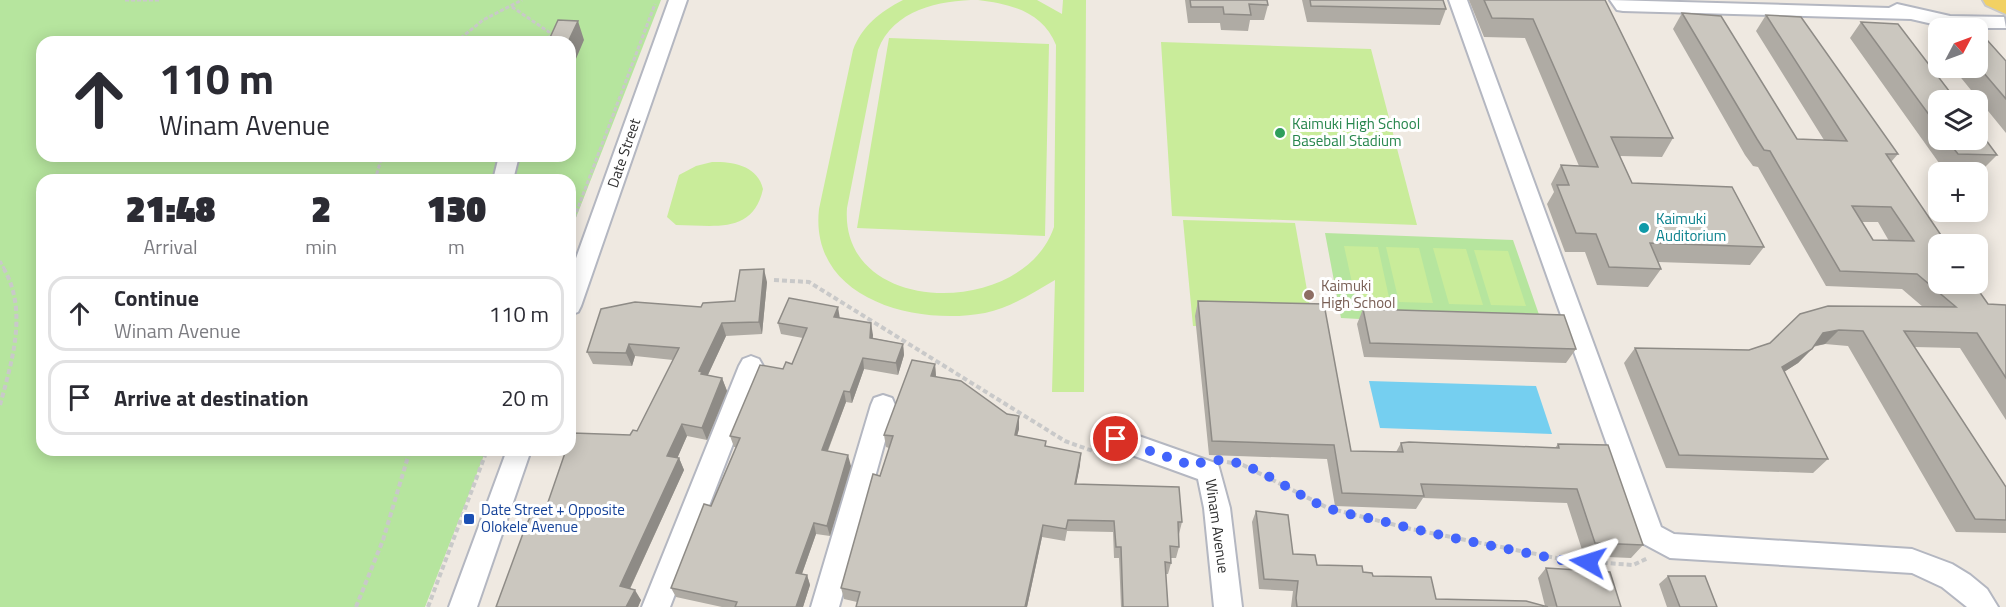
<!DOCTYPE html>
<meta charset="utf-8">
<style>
:root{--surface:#fff;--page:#f7f7f7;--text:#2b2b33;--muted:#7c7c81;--line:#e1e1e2}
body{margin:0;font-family:"Titillium Web",sans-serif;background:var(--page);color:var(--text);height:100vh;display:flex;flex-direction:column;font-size:22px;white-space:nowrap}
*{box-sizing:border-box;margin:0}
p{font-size:20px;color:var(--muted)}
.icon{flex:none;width:33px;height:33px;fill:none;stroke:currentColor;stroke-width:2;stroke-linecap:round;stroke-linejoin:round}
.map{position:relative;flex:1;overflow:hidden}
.details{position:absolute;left:36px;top:174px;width:540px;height:282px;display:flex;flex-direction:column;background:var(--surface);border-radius:18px;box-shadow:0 3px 15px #0003}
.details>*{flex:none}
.banner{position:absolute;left:36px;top:36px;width:540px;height:126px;border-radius:18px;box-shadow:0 3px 15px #0003;background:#fff;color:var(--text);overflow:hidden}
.needle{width:39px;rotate:49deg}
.controls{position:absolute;left:1928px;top:18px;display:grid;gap:12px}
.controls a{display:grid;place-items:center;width:60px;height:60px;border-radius:12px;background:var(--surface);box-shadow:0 3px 15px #0003;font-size:30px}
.pin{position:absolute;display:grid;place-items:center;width:51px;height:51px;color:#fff;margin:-26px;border:3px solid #fff;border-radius:50%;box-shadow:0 2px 6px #0007}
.me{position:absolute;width:66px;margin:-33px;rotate:276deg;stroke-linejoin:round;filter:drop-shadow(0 0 4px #0008)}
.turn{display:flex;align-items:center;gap:21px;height:126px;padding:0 24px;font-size:27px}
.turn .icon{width:78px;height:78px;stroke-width:2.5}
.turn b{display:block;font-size:42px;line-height:51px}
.eta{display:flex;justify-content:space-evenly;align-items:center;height:102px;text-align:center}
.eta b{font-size:36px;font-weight:800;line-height:42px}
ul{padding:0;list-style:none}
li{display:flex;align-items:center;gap:18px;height:75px;margin:0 12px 9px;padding:0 12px;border:3px solid var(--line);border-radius:18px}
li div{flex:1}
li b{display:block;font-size:22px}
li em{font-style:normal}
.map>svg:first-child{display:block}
</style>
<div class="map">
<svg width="2006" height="607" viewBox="0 0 2006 607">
<rect width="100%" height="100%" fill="#efe9e1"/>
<path fill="#b6e59e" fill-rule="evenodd" d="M0 0H661L570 233V180H42V450H486L425 607H0ZM42 42H570V156H42Z
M1325 233 1513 240 1544 329 1341 318Z"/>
<path fill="#c9ec9a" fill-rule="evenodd" d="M903 0H1037L1062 14 1063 0H1086L1084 392H1052L1055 280C1032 293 1011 308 985 313 915 326 809 299 819 209L853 50C862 26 880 12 903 0ZM978 0C1011 4 1043 12 1056 45L1054 227C1023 319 839 317 847 208L878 50C893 10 939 0 978 0Z
M889 38 1049 44 1045 236 857 228Z
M1161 42 1371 49 1417 225 1172 216Z
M712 162C733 161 758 166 763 189 753 235 713 225 676 225L667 217 679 175 696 166Z
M1183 220 1295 223 1314 329 1193 326Z
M1344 246 1378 247 1390 302 1356 301Z
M1386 247 1419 248 1433 303 1399 302Z
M1433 248 1466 249 1483 305 1449 304Z
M1474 250 1508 251 1526 306 1491 305Z"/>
<path fill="#75cff0" d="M1369 381 1536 386 1552 434 1380 428Z"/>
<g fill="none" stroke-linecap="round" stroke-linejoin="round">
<defs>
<path id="minor" d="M669 0H687L581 306 578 312 570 315V275Z
M1449 0H1467L1661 527 1674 534 1912 549 1952 564 1970 575 1987 589 1998 607H1967L1942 587 1912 573 1670 558 1642 543Z
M1610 0 1889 8 1897 4 1950 16 2004 17 2006 28H1950L1911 19 1623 11 1617 10Z
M499 156H519L513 180H493Z
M751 356 759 359 763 366 670 607H642L739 366 743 359Z
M883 395 892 398 895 405 839 607H811L871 405 874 398Z
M1116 428 1218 464 1230 508 1242 607H1214L1204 508 1198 479 1107 446 1104 439 1107 432Z
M507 450H531L477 607H449Z"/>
<path id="major" d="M1983 0H2006V14L1986 5Z"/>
</defs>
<use href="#minor" stroke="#b4b7c1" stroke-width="4"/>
<use href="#major" stroke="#c9c9c9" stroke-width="4"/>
<path stroke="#c9c9c9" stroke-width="3" stroke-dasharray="4 2" stroke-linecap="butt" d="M125 0H159
M512 7 549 32 551 42
M456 42 483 20 522 0
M375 180 382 156
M570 229 655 4
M0 261 5 270"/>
<path stroke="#c9c9c9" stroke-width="4" stroke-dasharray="5 3" stroke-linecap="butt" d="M774 280 809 282 1065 441 1101 454
M0 405C12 361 28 311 4 269
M1227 462 1243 465 1328 508 1411 529 1566 560 1633 565 1648 558
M356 607 383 540 410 450
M428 607 487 450"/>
<use href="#minor" fill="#fff" fill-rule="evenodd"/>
<use href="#major" fill="#f2d163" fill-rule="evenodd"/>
</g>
<path fill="#afaba4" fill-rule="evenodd" d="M1185 0H1267L1268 5 1264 20H1250L1248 31 1221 30 1220 23H1188Z
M1302 0H1443L1446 9 1440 25 1307 22Z
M1469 0H1605L1673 138 1662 157 1620 156 1632 183 1764 247 1750 265 1658 262 1661 269 1648 287 1597 285 1585 252H1565L1547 204 1554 192 1551 184 1561 165 1579 166 1525 38 1484 37Z
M1682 13 1797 139 1824 140 1756 31 1766 15 1898 154 1891 162 1988 304 2006 305V420L1960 348 1914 347 2006 487V533L1956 532 1848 346 1825 344 1813 347 1798 363 1784 372 1828 459 1813 473 1666 468 1624 363 1635 348 1749 350 1923 307 1902 289 1826 286 1758 167 1753 166 1745 155 1673 29ZM1862 222H1878L1889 241 1873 240Z
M1861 22 1938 100V140H1977L1997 155 1982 170H1944L1850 38Z
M1977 31 2006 61V133L1953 68H1977Z
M767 282 762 334 726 336 708 375 722 378 727 391 707 440 687 436 677 458H679L684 470 630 589 641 600 638 607H496L545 511 630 435 637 431 673 360 635 356 632 366 593 364 587 352 701 307 735 301Z
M1198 301 1351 451 1396 452 1401 443 1555 448 1558 444 1643 545 1631 558 1584 556 1567 503 1423 498 1416 509 1335 506 1327 459 1209 455 1195 316Z
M1363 309 1576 349 1566 363 1364 357 1357 324Z
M840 318 873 335V338L903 344 904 355 898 375 864 369 852 403 846 402 828 451 851 466 830 536 816 534 802 574 807 575 810 585 803 607H722L676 597 671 588 711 506 736 447H734L730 436 783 369 792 364 803 338 781 334 778 323Z
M935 364 936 376 1019 429 1017 435 1046 446 1080 465 1076 484 1182 522 1179 534V547L1176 558H1171V563L1168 574H1166L1168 607H1121L1119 558H1114L1113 532 1067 531 1065 541 1042 537 1027 607H856L857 602 844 599 841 588 880 476 889 448 886 447 884 435Z
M1256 511 1293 554 1317 565 1363 572 1436 599 1545 606 1538 578 1546 568 1621 607H1291L1293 591 1259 589 1252 522Z
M1668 576 1717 607H1667L1659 584Z"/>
<path fill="#8e8b86" d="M578 21 584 40 570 73V42H568Z
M764 269 767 282 762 334 759 322Z
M838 307 840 319 834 317Z
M722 323 726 336 705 381 699 371Z
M871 323 873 335 871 349 870 338Z
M1839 330 1825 344 1809 347 1823 333Z
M629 344 635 356 632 366 626 353Z
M903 344 904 355 898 375 896 363Z
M1812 349 1798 363 1768 382 1782 367Z
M863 358 864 369 852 403 850 392Z
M935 364 936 377 931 376Z
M722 378 727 391 707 440 702 428Z
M844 391 846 402 824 460 822 450Z
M1019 416V429L1014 447 1015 435Z
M682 424 687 436 673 468 667 456Z
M1081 453 1080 465 1074 496 1075 484Z
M848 455 851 466 830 536 827 526Z
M679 458 684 470 626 597 620 586Z
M814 523 816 534 799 582 796 573Z
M1043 525 1042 537 1027 607H1025Z
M807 575 810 585 803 607H796Z
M635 590 641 600 638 607H626Z"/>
<path fill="#cbc7bf" stroke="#8e8b86" stroke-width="1.5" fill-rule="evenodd" d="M1190 0H1267L1268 5 1249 4 1251 15 1224 14 1223 7H1191Z
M1310 0H1443L1446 9 1311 6Z
M1484 0H1605L1673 138 1611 137 1632 183 1732 187 1764 247 1650 243 1661 269 1609 267 1596 234 1576 233 1557 185H1569L1561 165 1598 167 1533 19 1492 18Z
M1682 13 1721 16 1797 139 1847 141 1766 15 1801 17 1898 154H1886L1947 244H1938V284H1974L1988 304 2006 305V378L1977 333 1904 331 2006 487V520L1975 519 1863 331 1839 330 1823 333 1812 349 1782 367 1828 459 1679 455 1635 348 1749 350 1770 343 1800 314 1828 306 1956 307 1917 274 1840 271 1770 151 1764 150 1757 139ZM1852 206 1891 207 1914 241 1873 240Z
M558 20 578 21 568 42H548Z
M1861 22 1898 24 1956 100H1938V127Z
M1977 31H1979L2006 61V99L1977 65Z
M1977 128 1997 155 1958 154 1947 140H1977Z
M764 269 759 322 722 323 699 371 702 372 701 374 722 378 702 428 682 424 667 456 679 458 620 586 635 590 626 607H496L525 528 533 511H545L566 450H570V440L573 433 630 435 633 430 637 431 679 348 629 344 626 353 587 352 601 309 635 302 701 307 703 303 735 301 740 270Z
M789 298 838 307 834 317 871 323 870 338 903 344 896 363 863 358 850 392 844 391 822 450 848 455 827 526 814 523 796 573 807 575 796 607H735L737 602 671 588 704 504 711 506 740 438 730 436 760 365 783 369 786 362 792 364 807 328 778 323Z
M1198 301 1324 304 1351 451 1403 452 1401 443 1409 442 1559 448 1558 444 1608 445 1643 545 1595 543 1577 489 1421 484 1424 496 1342 493 1334 445 1212 441Z
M1363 309 1564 315 1576 349 1370 343Z
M912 360 935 364 931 376 961 381 1007 414 1019 416 1015 435 1046 441 1045 446 1081 453 1075 484 1179 487 1182 522H1178L1179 547 1170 546 1171 563 1165 562 1168 607H1123L1121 547H1116L1114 521 1068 520 1066 529 1043 525 1025 607H856L860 592 841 588 873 474 880 476 893 436 884 435Z
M1256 511 1288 515 1293 554 1315 555 1317 565 1362 566 1363 572 1372 573 1373 576 1431 577 1436 599 1526 601 1548 607H1297L1296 598 1298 581 1264 579Z
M1546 568 1610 572 1621 607H1557Z
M1668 576H1705L1717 607H1680Z"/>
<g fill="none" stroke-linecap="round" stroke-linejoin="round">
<path stroke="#4264fb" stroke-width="10" stroke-dasharray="0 18" d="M1116 439 1193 466C1238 443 1288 494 1328 508 1345 514 1364 517 1382 521 1443 537 1504 548 1566 561L1588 562"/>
</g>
<circle fill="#2e9e5b" stroke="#fff" stroke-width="2" cx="1280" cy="133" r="6"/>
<circle fill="#0f9aa8" stroke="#fff" stroke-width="2" cx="1644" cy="228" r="6"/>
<circle fill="#8d6e63" stroke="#fff" stroke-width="2" cx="1309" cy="295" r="6"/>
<rect fill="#1a4fb4" stroke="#fff" stroke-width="2" x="463" y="513" width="12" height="12" rx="3"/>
<g text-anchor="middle" stroke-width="6" stroke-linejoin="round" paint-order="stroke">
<g font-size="15" fill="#27864d" stroke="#fff" text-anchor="start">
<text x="1292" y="129">Kaimuki High School<tspan x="1292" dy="17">Baseball Stadium</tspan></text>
</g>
<g font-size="15" fill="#2e2e2e" stroke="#fff">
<text transform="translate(624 153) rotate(-71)" y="5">Date Street</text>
<text transform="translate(1217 526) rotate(82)" y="5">Winam Avenue</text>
</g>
<g font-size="15" fill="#0d838f" stroke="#fff" text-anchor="start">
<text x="1656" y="224">Kaimuki<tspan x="1656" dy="17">Auditorium</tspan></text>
</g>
<g font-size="15" fill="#785e54" stroke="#fff" text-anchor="start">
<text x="1321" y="291">Kaimuki<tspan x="1321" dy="17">High School</tspan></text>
</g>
<g font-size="15" fill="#164399" stroke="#fff" text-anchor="start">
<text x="481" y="515">Date Street + Opposite<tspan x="481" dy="17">Olokele Avenue</tspan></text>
</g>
</g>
</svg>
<div class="controls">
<a><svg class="needle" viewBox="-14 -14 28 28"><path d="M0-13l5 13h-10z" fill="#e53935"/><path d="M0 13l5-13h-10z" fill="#7c7c81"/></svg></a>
<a><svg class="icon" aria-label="layers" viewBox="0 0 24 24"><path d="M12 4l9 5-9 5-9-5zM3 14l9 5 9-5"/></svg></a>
<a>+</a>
<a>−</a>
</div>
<div class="pin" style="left:1116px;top:439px;background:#d93025"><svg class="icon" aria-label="arrive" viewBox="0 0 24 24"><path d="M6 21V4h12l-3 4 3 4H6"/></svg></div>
<svg class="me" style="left:1588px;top:562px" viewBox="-20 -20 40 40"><path d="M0-17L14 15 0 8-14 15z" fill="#4264fb" stroke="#fff" stroke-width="4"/></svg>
<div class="banner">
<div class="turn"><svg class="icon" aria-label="ahead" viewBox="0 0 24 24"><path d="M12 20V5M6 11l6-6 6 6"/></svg><div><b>110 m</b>Winam Avenue</div></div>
</div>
<section class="details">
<div class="eta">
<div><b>21:48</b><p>Arrival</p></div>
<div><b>2</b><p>min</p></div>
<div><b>130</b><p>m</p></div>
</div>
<ul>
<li><svg class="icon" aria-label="ahead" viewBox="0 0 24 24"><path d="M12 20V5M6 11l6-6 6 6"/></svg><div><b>Continue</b><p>Winam Avenue</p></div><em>110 m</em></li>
<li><svg class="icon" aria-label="arrive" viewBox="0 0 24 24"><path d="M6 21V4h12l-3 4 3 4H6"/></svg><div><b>Arrive at destination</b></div><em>20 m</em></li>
</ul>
</section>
</div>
